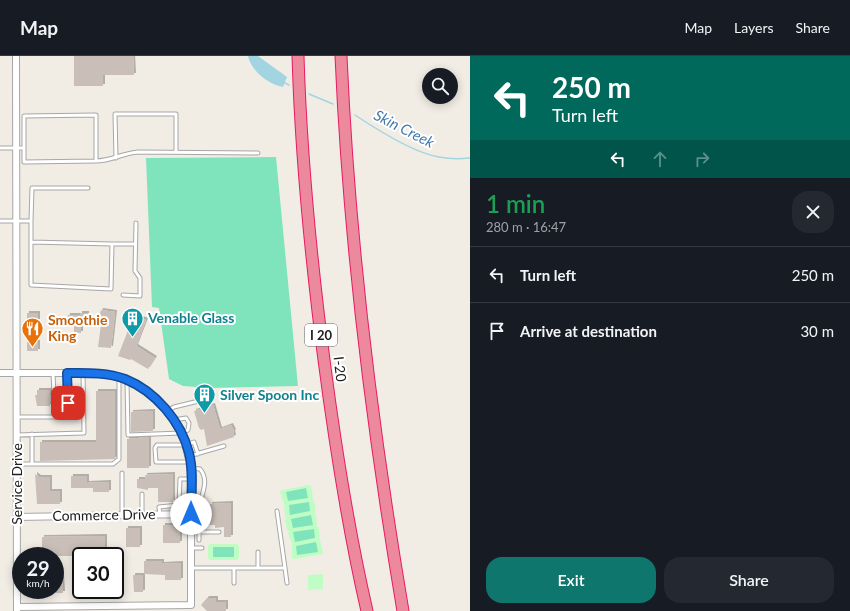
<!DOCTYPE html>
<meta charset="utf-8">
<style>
:root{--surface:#171b24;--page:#242831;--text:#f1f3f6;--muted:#9ea1a6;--line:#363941;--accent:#0f766e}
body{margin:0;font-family:Lato,sans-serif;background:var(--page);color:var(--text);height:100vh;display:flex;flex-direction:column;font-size:15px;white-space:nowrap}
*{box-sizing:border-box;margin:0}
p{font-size:13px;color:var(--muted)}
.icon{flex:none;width:22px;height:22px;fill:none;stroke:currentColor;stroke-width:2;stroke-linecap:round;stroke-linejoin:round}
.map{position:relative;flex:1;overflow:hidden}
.sheet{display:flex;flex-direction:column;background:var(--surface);width:380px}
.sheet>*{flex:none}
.top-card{background:#00695c;color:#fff;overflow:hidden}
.fabs{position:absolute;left:422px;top:12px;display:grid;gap:8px}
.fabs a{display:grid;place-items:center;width:36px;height:36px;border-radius:50%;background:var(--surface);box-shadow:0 2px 10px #0003;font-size:20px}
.speed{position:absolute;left:12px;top:491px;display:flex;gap:8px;font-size:20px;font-weight:700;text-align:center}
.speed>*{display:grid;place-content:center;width:52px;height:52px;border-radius:50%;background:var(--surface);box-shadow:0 2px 10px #0003;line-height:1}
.speed small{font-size:10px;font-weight:400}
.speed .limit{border:2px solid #111;border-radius:6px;background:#fff;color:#111}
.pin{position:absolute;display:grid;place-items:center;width:34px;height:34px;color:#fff;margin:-17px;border-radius:8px;box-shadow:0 2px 6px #0006}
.me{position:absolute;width:44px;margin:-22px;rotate:0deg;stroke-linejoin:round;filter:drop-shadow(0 0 3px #0008)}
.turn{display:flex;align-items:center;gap:14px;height:84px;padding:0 16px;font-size:18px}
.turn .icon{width:52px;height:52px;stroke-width:2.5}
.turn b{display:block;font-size:28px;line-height:34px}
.lanes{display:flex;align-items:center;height:38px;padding:0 16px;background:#0003;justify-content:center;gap:20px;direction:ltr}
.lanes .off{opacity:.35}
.round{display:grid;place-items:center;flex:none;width:42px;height:42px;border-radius:16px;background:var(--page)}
.summary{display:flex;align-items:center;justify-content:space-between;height:68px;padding:0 16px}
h1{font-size:24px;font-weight:600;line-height:30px;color:#1e9e55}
.cta{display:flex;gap:8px;margin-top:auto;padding:8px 16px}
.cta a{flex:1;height:46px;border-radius:16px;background:var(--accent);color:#fff;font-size:16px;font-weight:600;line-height:46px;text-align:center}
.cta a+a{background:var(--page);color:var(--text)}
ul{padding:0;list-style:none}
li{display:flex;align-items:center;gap:12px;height:56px;padding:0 16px;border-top:1px solid var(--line)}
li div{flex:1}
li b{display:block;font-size:15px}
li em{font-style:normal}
header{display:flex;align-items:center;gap:24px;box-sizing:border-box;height:56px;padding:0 20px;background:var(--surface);border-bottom:1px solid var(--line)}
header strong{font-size:19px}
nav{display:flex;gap:22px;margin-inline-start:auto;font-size:14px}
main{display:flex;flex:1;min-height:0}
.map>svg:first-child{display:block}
</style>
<header>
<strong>Map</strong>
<nav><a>Map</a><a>Layers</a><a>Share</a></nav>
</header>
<main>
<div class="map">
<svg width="470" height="555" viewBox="0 0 470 555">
<defs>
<filter id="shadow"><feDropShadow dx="2" dy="-2" stdDeviation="0" flood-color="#0004"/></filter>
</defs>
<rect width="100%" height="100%" fill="#f1ede5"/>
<path fill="#c0fdc4" d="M309 429 311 430 313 441 312 443 314 444 316 454 314 457 316 458 317 470 319 472 320 484 323 496 322 498 295 503 292 502V488L288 477 289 475 287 474 285 464 287 462 285 460 284 448 280 436 282 434Z
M210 488H237L239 490V502L237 504H210L208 502V490Z
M323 518V533L308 534V519Z"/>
<path fill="#7fe4bc" d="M276 101 298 330 209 332 183 330 169 323 159 252 152 251 146 102Z
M306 432 308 442 288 445 286 436Z
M309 446 310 455 290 459 289 449Z
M311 459 313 469 293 472 291 463Z
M314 473 315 482 295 486 293 476Z
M316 486 318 496 297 499 296 490Z
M213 491H234V501H213Z"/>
<path fill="#a3d4e1" d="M248 0H258L287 21 283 31C269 29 251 15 248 0Z"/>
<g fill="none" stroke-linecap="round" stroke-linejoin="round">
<path stroke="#a3d4e1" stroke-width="1.5" d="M283 26 289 29
M309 38 333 48
M355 59C376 73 414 97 439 101 449 103 460 103 470 102"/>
</g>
<path fill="#c9bfb8" filter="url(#shadow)" d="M74 0H133L134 19H103V30H74Z
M101 254 115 256 111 292 98 291 102 261H99Z
M27 257H38V265H27Z
M80 257H87L88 268H81V277H74V268H67L68 259H80Z
M134 259 146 264 136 290 155 302 148 313 131 303 130 304 118 300Z
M30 282H35V286H38V295H27V286H30Z
M37 334H50V339L54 342 57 339H62V346H57L54 342 50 346V350H37L35 339H37Z
M96 335H115V403L40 405V386H96Z
M213 349 220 373 231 369 234 375 233 376 234 381 207 390 204 373 201 374 199 372 194 355Z
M153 355V375L131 376V356Z
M149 381V412H127V383Z
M35 418 39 421H50V435H60V448H37Z
M173 418V446H158V432H148V434L137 432V423H146L145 419Z
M71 420H87V427L109 426V436H93V432H71Z
M231 447V481H224V471L215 472V469H210V448Z
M163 469H180V487H163Z
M126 472H140V491H126Z
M105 480V500H42V481Z
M144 505H162V508L181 507V524H165V519L144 518Z
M115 514H122V531H115Z
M133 519H143V536H134Z
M55 521H62L63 537H55Z
M207 542H216V546H226V555H207L201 549Z"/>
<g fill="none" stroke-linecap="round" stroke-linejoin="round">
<defs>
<path id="service" d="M0 92H24V106L96 105V59L24 60V92
M116 102 115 58H176V96
M96 105C111 105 123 97 138 96L258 97
M0 165H31V229L111 233 112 188 31 186
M31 165 32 132H88
M112 188H135
M123 239 140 240V222L135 215 136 167
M53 317 54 339
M127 325 128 379 182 377 188 374 189 367 186 362 174 364
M54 345V361
M167 355 174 351 207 343
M17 361H68L67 317
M32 378V408
M17 379 84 377 83 317
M189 400 224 390
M190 406H156L155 392 157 389H186L194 386 198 398
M17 408H113L119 403V322
M191 412 200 413C210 425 201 438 200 449 199 461 199 473 199 484
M122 417V458
M180 442H191
M142 458V438
M160 458 159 451 179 449 180 423H191
M191 476H219
M191 492H202
M258 496V512
M191 512H285L277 455
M234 512V527
M285 512 287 527"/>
<path id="minor" d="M16 0 17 555
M0 317H87L109 319 124 323 135 329 148 337 168 356 184 382 191 412V549L17 551
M17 461 191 458"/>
<path id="motorway" d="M298 0C301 102 311 203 324 304 335 388 348 473 367 555
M341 0C349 186 372 372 403 555"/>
</defs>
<use href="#service" stroke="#a7a7a7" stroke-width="5"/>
<use href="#minor" stroke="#a7a7a7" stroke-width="8"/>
<use href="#motorway" stroke="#e61b63" stroke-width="13"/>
<use href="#service" stroke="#fff" stroke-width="3"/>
<use href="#minor" stroke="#fff" stroke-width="6"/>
<use href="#motorway" stroke="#ec899c" stroke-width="11"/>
</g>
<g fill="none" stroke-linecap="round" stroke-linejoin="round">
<defs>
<path id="route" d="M68 347 67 317C86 317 106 316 125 323 155 335 181 365 189 397 194 417 191 438 191 458"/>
</defs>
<use href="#route" stroke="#114b97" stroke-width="10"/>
<use href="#route" stroke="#1a73e8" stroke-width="7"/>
</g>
<defs>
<symbol id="building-pin" viewBox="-11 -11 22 30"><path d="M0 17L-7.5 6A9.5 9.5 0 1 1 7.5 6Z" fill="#0f9aa8" stroke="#fff"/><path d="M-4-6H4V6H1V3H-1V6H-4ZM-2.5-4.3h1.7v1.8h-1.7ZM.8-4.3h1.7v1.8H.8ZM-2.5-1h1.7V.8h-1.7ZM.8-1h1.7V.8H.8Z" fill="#fff"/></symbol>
<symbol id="restaurant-pin" viewBox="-11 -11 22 30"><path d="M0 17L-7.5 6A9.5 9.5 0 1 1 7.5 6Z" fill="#e8710a" stroke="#fff"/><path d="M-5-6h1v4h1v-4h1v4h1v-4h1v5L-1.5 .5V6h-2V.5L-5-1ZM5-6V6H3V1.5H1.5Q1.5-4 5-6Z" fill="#fff"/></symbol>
</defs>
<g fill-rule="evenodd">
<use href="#building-pin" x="120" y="250" width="25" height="34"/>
<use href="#restaurant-pin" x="20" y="260" width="25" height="34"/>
<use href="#building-pin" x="192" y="326" width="25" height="34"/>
</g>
<g text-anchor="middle" stroke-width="4" stroke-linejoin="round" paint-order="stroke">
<rect fill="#fff" stroke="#636363" stroke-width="1" x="305" y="268" width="32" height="22" rx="3"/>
<g font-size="13" font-weight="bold" fill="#202020">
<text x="321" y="284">I 20</text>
</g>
<g font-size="14" font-weight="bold" fill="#0d838f" stroke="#fff" text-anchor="start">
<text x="148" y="267">Venable Glass</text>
<text x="220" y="344">Silver Spoon Inc</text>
</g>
<g font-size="14" font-weight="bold" fill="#c56008" stroke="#fff" text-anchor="start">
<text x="48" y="269">Smoothie<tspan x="48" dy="16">King</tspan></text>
</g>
<g font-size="14" fill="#202020" stroke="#fff">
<text transform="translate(340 313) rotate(83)" y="5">I-20</text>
<text transform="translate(17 428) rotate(-90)" y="5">Service Drive</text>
<text transform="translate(104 459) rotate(-1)" y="5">Commerce Drive</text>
</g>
<g font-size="15" font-style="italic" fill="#427aae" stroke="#fff">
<text transform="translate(404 73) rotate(27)" y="5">Skin Creek</text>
</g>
</g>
</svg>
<div class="fabs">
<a><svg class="icon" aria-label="search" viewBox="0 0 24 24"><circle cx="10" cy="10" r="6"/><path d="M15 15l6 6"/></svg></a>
</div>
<div class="speed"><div>29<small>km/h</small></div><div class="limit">30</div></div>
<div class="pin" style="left:68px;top:347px;background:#d93025"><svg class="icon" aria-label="arrive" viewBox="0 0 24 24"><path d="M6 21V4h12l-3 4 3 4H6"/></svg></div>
<svg class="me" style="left:191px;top:458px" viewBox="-20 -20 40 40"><circle r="19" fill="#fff"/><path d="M0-13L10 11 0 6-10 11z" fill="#1a73e8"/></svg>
</div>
<section class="sheet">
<div class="top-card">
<div class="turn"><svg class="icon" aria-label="left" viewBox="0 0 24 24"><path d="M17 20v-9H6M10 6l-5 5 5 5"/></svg><div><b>250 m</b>Turn left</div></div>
<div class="lanes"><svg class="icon" aria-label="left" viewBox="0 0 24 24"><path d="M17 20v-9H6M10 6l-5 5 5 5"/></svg><svg class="icon off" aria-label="ahead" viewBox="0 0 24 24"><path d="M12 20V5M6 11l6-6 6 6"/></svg><svg class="icon off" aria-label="right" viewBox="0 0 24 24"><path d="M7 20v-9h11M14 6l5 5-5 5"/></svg></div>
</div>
<div class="summary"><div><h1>1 min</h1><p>280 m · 16:47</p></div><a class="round"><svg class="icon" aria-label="close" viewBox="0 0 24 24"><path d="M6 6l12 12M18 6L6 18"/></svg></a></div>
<ul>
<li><svg class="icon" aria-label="left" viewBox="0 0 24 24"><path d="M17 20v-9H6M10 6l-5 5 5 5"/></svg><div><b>Turn left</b></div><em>250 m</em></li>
<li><svg class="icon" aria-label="arrive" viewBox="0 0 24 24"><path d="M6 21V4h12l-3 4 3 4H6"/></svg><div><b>Arrive at destination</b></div><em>30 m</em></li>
</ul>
<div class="cta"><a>Exit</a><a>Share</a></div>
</section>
</main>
